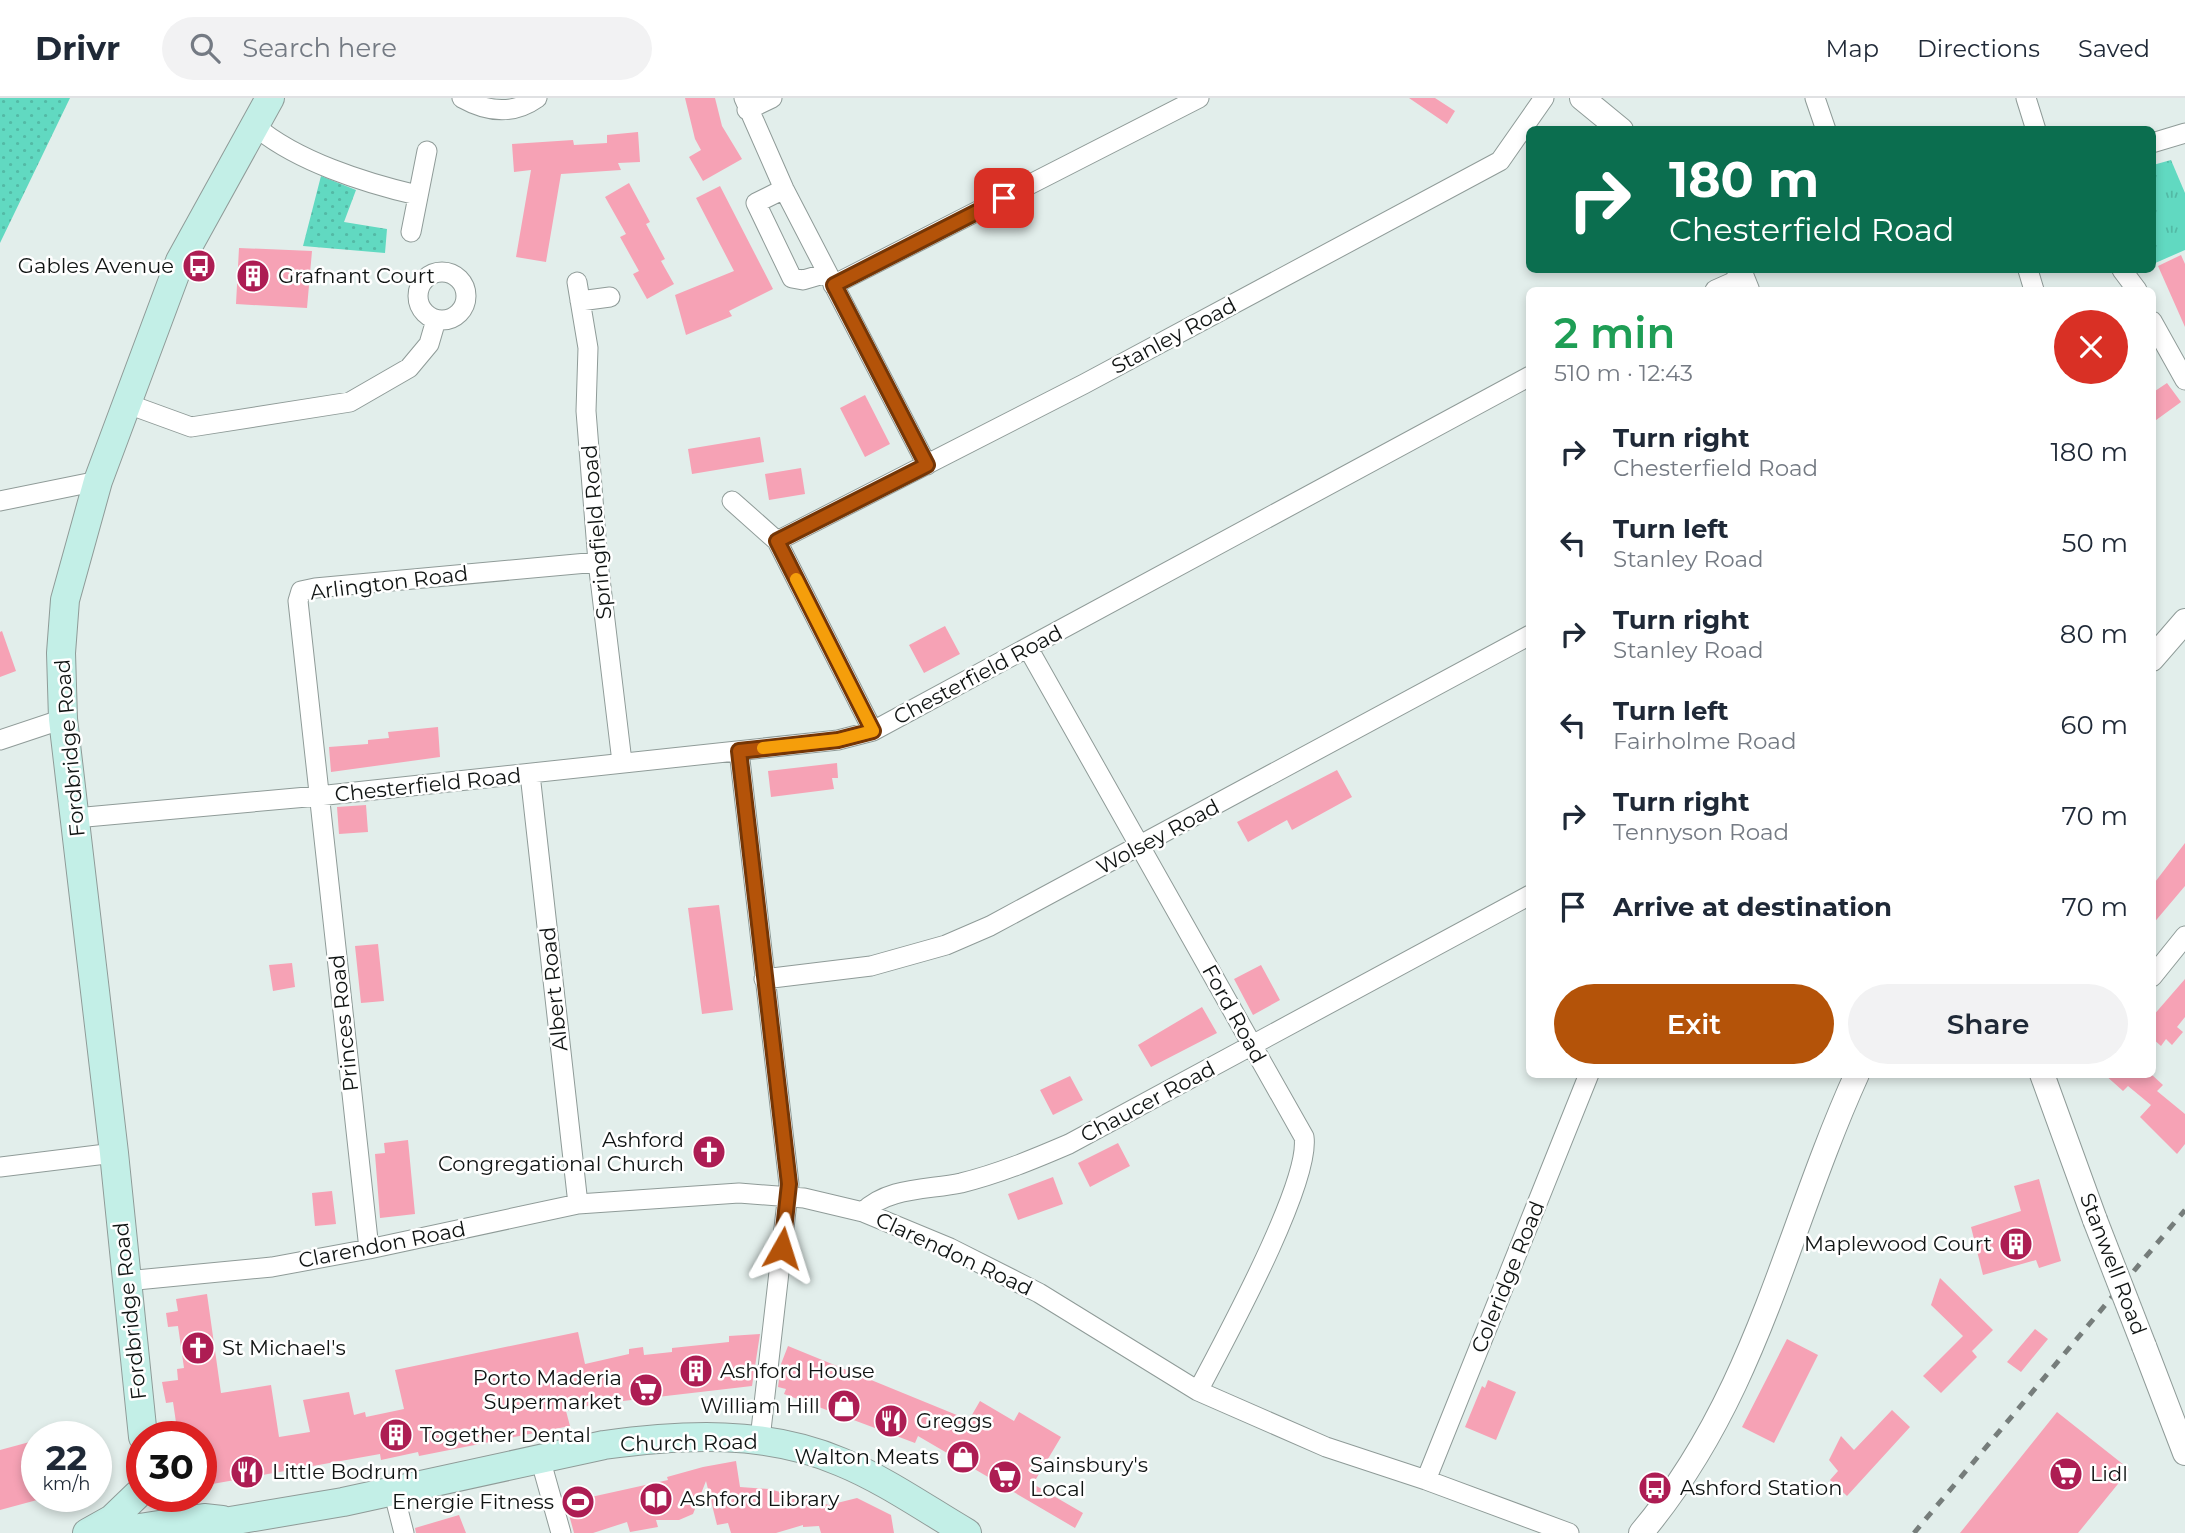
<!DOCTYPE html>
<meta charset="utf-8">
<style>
:root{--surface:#fff;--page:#f2f2f3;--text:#1f2937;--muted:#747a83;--line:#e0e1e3;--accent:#b45309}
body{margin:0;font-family:Montserrat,sans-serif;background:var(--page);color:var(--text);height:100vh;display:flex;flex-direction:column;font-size:26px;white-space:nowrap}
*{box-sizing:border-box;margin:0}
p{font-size:23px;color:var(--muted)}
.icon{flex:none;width:38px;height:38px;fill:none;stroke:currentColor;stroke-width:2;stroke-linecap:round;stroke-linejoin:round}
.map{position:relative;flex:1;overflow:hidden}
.panel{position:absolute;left:1526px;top:189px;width:630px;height:791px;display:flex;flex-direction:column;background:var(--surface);border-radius:10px;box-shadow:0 4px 10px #0003}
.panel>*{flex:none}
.guide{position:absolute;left:1526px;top:28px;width:630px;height:147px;border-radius:10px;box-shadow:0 4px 10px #0003;background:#0b6e4f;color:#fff;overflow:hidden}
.speed{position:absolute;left:21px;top:1323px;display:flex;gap:14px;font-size:35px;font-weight:700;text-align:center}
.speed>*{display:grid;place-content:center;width:91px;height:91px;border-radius:50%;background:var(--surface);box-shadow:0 4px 10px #0003;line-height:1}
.speed small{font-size:18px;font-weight:400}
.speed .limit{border:10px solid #d22;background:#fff;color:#111}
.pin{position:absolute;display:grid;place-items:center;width:60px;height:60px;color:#fff;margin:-30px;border-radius:14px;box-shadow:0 4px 10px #0006}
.me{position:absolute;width:77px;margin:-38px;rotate:6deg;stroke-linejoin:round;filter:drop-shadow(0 0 5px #0008)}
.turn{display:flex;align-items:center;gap:24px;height:147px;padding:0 28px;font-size:32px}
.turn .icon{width:91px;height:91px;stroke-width:2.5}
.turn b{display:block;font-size:49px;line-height:60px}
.round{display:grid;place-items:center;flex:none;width:74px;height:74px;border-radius:37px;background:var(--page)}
.headline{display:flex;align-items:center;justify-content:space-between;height:119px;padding:0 28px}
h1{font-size:42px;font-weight:600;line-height:52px;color:#1e9e55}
.action{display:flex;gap:14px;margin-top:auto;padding:14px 28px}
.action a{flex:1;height:80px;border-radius:42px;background:var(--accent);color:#fff;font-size:28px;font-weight:600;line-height:80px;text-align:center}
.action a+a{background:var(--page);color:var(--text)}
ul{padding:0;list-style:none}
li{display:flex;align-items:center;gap:21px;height:91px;padding:0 28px}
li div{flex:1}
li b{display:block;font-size:26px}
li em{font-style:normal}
header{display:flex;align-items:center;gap:42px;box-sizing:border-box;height:98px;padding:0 35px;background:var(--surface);border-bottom:2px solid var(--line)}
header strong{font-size:33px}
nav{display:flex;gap:38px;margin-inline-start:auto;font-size:24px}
.search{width:490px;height:63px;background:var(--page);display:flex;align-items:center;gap:18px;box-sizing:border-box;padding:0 24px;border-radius:38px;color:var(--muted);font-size:26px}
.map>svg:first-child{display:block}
</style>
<header>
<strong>Drivr</strong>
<div class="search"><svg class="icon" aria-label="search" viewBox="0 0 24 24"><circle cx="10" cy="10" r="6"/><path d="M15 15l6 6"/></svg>Search here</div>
<nav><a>Map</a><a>Directions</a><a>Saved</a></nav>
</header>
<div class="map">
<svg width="2185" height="1435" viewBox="0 0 2185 1435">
<defs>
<pattern id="grass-dots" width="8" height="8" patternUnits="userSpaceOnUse" patternTransform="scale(1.75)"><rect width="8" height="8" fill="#61d9c1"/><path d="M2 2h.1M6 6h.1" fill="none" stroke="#53b9a5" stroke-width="1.8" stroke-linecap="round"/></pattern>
<pattern id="park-tufts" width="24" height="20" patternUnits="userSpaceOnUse" patternTransform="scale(1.75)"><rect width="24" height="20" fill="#61d9c1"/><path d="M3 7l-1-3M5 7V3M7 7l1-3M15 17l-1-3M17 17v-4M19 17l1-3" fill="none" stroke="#53b9a5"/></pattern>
</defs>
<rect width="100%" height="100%" fill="#e2eeeb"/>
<path fill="url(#grass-dots)" d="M0 0H70L0 145Z
M321 78 356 92 344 124 387 131 385 155 303 148Z"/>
<path fill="url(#park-tufts)" d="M2171 62 2185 95V152L2153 166V67Z"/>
<path fill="#f6a2b5" d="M685 0H715L722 28 742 61 703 83 689 59 701 52 695 41Z
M1409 0H1435L1455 13 1447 26Z
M638 34 640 64 618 65 621 72 561 76 546 164 516 159 531 72 514 74 512 46 573 42 574 47 607 45V37Z
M629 85 650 124 646 126 665 161 661 163 674 186 647 201 633 176 639 173 620 139 626 136 605 99Z
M720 88 773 191 729 213 732 218 686 237 675 197 734 173 696 100Z
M239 150 312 153 307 210 236 206Z
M2181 157 2185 166V229L2158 168Z
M2167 285 2181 304 2152 325V295Z
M865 297 890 346 865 359 840 310Z
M760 339 764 364 692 376 688 351Z
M801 370 805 396 769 402 765 376Z
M945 528 960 556 924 575 909 547Z
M2 533 16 573 0 579V534Z
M438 629 440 659 331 674 329 649 368 646V642L389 640 388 634Z
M837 665 838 680H832L834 691 771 699 768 673Z
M1337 672 1352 699 1292 732 1287 722 1248 744 1237 724Z
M366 707 368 734 339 736 337 709Z
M2185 745V788L2152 827V788Z
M719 807 733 912 702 916 688 810Z
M378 846 384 903 361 905 355 848Z
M292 865 295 889 273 893 269 867Z
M1261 867 1280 902 1253 917 1234 881Z
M2185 881V919L2177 929 2183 934 2172 947 2166 941 2161 948 2152 940V919Z
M1202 909 1217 935 1151 969 1138 947Z
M2104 976H2151L2163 987 2157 993 2185 1016V1046L2177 1056 2140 1019 2151 1007 2128 988 2123 993Z
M1070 978 1083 1002 1053 1017 1040 992Z
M408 1042 415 1116 380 1120 375 1056 385 1055 384 1045Z
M1118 1045 1130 1068 1090 1089 1078 1065Z
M1053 1079 1063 1106 1018 1122 1008 1096Z
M2039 1081 2061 1163 2039 1170 2036 1162 1983 1177 1971 1129 2021 1113 2014 1088Z
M332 1093 336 1126 315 1128 312 1095Z
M1940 1180 1993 1232 1972 1253 1977 1259 1941 1295 1923 1278 1963 1238 1931 1207Z
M207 1196 221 1295 271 1287 279 1339 310 1334 303 1302 349 1294 354 1317 365 1314 366 1319 404 1311 395 1272 578 1234 585 1266 629 1256V1251L643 1249 644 1257 672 1254V1250L729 1244V1238L760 1236 752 1288 597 1306 566 1313 570 1328 419 1358 418 1354 381 1362 380 1356 201 1388V1334L178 1338 173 1304 166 1305 162 1284 178 1282 177 1271 184 1270 178 1228 168 1229 166 1215 178 1213 176 1201Z
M2035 1231 2048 1241 2021 1274 2007 1264Z
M1787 1241 1818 1257 1774 1345 1742 1329Z
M788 1248 969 1322 980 1303 1014 1323 1019 1314 1061 1339 1033 1386 1083 1415 1075 1430 918 1338 915 1345 784 1296 786 1291 778 1289 781 1266Z
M1488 1282 1516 1294 1496 1342 1465 1329 1482 1288 1485 1290Z
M1892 1312 1910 1329 1847 1398 1830 1382 1838 1373 1829 1362 1841 1338 1854 1352Z
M2057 1314 2129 1371 2122 1381 2078 1435H1960Z
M37 1342V1402L0 1412V1352Z
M736 1363 740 1389 769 1391 829 1407 857 1400 891 1417 894 1435H821L819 1428 803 1429V1427L776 1435H731L728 1425 717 1427 706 1383 693 1416 679 1422H656L658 1429 630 1434 627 1424 593 1435H574L564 1398 589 1391 591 1399 668 1382 667 1379 703 1369Z
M459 1417 466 1435H416L415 1430Z"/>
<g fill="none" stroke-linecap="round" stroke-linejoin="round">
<defs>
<path id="minor" d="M462 0C487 14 513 17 537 0
M744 0 784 91 927 367
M1815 0 1826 32
M2026 0 2036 32
M747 12 772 0
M255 28C296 63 365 85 417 97
M2152 45 2185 35
M784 91 756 105 792 180 803 182 827 175
M411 134 427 53
M2028 172 2034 192
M2122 172 2137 192
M418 198a24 24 0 1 1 48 0a24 24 0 1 1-48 0Z
M577 184 588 250 586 313 598 464 622 664
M833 187 1199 0
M1715 192 1742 180
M580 203 610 199
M2152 223 2185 282
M125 305 191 329 350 304 409 270 429 246 436 222
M0 403 98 383
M732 403 777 443
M1028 550 1304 1039C1311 1085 1223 1245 1198 1293
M873 633 777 443 1084 286 1500 63 1544 0
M0 642 63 621
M739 653 789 1086 760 1341
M530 676 578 1106
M75 720 318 698 838 642 873 633 1530 278
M2152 879 2185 838
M764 881 871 868 946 847 990 828 1530 537
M0 1069 114 1055
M863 1114C888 1089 928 1092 961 1085 998 1076 1034 1061 1069 1046L1530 797
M369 1151 298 503 301 493 315 490 598 464
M126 1183 272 1169 369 1151 578 1106 739 1095 804 1100 863 1114 950 1150 1039 1195 1198 1293 1326 1349 1426 1382 1569 1435
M540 1360 561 1435
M1426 1382 1589 976
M393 1392 404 1435"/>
<path id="tertiary" d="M1582 0 1621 32
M1739 172 1747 192
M2152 561 2185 523
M2042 976 2095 1122
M2144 1248 2185 1355
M1641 1435C1757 1297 1785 1135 1857 976"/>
<path id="secondary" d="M143 1339 114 1055 63 621 61 555 65 502 98 383 180 163 270 0
M87 1435 112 1421 137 1397
M107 1435 204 1420 222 1422
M200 1435 230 1423 343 1404 604 1347C684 1336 766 1332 841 1364 885 1382 926 1411 967 1435"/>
</defs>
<use href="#minor" stroke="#8f9b98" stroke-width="21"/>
<use href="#tertiary" stroke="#8f9b98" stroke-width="26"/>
<use href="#secondary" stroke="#8f9b98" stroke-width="30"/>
<use href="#minor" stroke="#fff" stroke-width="19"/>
<use href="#tertiary" stroke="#fff" stroke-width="24"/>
<use href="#secondary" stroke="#c3efe7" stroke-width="28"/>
<path stroke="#767d7b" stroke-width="5" stroke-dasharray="9 9" stroke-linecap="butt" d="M1914 1435 2185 1112"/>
<defs>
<path id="tertiary-bridge" d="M2095 1122 2144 1248"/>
</defs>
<use href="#tertiary-bridge" stroke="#8f9b98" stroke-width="26" stroke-linecap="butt"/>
<use href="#tertiary-bridge" stroke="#fff" stroke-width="24"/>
</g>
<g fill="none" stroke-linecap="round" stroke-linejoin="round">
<defs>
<path id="route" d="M782 1150 789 1086 739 653 838 642 873 633 777 443 927 367 834 187 1004 100"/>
</defs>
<use href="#route" stroke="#753606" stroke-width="18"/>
<use href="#route" stroke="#b45309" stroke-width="12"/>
<path stroke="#f59e0b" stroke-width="12" d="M763 650 838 642 873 633 796 481"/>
</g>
<defs>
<symbol id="bus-disc" viewBox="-11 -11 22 22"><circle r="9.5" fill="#ad1d53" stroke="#fff"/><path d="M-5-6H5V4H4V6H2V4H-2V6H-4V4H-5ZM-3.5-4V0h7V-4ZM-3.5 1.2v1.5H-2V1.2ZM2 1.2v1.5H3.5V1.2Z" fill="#fff"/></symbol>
<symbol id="building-disc" viewBox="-11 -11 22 22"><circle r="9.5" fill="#ad1d53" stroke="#fff"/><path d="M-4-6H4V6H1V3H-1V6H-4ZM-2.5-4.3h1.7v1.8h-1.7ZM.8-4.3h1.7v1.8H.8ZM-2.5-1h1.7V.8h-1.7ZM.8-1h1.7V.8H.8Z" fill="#fff"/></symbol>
<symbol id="church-disc" viewBox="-11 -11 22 22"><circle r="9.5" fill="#ad1d53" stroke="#fff"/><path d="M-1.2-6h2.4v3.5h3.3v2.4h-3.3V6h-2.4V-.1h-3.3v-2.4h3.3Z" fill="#fff"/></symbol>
<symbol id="supermarket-disc" viewBox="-11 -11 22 22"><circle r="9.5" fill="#ad1d53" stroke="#fff"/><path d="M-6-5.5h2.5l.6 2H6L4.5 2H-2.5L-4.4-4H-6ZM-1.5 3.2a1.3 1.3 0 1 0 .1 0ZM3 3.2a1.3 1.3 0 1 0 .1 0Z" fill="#fff"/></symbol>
<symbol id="shop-disc" viewBox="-11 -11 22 22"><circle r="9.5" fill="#ad1d53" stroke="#fff"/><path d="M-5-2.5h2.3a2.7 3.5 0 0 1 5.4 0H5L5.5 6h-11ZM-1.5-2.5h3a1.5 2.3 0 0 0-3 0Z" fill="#fff"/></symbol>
<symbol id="restaurant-disc" viewBox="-11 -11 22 22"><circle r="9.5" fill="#ad1d53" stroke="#fff"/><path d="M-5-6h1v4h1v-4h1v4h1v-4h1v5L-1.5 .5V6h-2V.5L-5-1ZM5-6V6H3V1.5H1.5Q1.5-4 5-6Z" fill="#fff"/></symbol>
<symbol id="library-disc" viewBox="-11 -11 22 22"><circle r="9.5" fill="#ad1d53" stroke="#fff"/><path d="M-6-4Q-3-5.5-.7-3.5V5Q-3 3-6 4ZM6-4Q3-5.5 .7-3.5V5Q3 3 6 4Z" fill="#fff"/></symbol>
<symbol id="stadium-disc" viewBox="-11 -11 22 22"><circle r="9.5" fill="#ad1d53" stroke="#fff"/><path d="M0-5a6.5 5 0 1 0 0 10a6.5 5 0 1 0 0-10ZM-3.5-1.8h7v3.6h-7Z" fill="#fff"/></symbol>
</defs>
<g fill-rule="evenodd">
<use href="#bus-disc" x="180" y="149" width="38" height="38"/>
<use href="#building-disc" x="234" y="159" width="38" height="38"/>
<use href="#church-disc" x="690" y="1035" width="38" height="38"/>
<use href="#building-disc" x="1997" y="1127" width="38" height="38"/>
<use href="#church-disc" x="179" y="1231" width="38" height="38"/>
<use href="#building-disc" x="677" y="1254" width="38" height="38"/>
<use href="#supermarket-disc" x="627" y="1273" width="38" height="38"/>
<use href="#shop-disc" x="825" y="1289" width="38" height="38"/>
<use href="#restaurant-disc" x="872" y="1304" width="38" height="38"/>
<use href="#building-disc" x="377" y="1318" width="38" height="38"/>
<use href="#shop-disc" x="944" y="1340" width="38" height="38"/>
<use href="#restaurant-disc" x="228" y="1355" width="38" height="38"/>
<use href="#supermarket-disc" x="2047" y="1357" width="38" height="38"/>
<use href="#supermarket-disc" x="986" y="1360" width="38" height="38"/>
<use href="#bus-disc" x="1636" y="1371" width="38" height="38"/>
<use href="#library-disc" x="637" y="1382" width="38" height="38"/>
<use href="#stadium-disc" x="559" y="1385" width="38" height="38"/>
</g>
<g text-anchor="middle" stroke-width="5" stroke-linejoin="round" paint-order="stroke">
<g font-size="21" fill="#101413" stroke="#fff" text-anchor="start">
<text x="174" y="175" text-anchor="end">Gables Avenue</text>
<text x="278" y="185">Grafnant Court</text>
<text x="684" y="1049" text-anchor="end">Ashford<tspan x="684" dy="24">Congregational Church</tspan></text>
<text x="1992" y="1153" text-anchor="end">Maplewood Court</text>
<text x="222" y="1257">St Michael's</text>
<text x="720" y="1280">Ashford House</text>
<text x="622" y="1287" text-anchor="end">Porto Maderia<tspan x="622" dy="24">Supermarket</tspan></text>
<text x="820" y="1315" text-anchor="end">William Hill</text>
<text x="916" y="1330">Greggs</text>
<text x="420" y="1344">Together Dental</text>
<text x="939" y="1366" text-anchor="end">Walton Meats</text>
<text x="1030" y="1374">Sainsbury's<tspan x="1030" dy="24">Local</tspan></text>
<text x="272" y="1381">Little Bodrum</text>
<text x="2090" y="1383">Lidl</text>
<text x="1680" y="1397">Ashford Station</text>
<text x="680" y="1408">Ashford Library</text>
<text x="554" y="1411" text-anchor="end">Energie Fitness</text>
</g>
<g font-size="21" fill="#101413" stroke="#fff">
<text transform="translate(1174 238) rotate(-28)" y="7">Stanley Road</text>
<text transform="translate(597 434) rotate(-95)" y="7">Springfield Road</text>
<text transform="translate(389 485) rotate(-7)" y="7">Arlington Road</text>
<text transform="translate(978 577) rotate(-28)" y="7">Chesterfield Road</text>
<text transform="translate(70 650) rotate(-95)" y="7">Fordbridge Road</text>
<text transform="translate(428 687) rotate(-6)" y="7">Chesterfield Road</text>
<text transform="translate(1158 739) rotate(-28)" y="7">Wolsey Road</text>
<text transform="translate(554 891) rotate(-96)" y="7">Albert Road</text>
<text transform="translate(1234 916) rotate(61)" y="7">Ford Road</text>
<text transform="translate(344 925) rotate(-96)" y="7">Princes Road</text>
<text transform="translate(1148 1004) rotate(-28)" y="7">Chaucer Road</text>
<text transform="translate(382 1147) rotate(-11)" y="7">Clarendon Road</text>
<text transform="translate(954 1156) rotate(25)" y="7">Clarendon Road</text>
<text transform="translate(2113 1166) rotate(69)" y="7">Stanwell Road</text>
<text transform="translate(1508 1179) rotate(-68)" y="7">Coleridge Road</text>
<text transform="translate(130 1213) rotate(-96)" y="7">Fordbridge Road</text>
<text transform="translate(689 1345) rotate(-1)" y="7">Church Road</text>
</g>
</g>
</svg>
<div class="speed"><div>22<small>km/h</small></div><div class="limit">30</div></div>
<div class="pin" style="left:1004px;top:100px;background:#d93025"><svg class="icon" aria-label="arrive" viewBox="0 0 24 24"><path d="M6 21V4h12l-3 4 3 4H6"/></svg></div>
<svg class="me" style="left:782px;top:1150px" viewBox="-20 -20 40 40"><path d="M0-17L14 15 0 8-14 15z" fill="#b45309" stroke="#fff" stroke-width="4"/></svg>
<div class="guide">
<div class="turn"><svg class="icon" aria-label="right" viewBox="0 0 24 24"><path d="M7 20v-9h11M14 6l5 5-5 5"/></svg><div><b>180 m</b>Chesterfield Road</div></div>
</div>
<section class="panel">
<div class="headline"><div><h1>2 min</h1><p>510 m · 12:43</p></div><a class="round" style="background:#d93025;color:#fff"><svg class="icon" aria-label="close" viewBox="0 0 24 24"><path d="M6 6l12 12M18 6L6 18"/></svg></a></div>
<ul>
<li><svg class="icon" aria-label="right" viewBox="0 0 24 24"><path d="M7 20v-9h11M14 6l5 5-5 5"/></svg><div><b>Turn right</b><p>Chesterfield Road</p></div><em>180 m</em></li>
<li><svg class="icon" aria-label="left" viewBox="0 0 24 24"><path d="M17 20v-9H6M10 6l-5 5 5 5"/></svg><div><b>Turn left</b><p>Stanley Road</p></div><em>50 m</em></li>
<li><svg class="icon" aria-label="right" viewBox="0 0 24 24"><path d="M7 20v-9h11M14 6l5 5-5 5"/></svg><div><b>Turn right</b><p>Stanley Road</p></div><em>80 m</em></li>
<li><svg class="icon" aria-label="left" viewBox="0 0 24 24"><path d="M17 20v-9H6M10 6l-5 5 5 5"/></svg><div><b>Turn left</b><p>Fairholme Road</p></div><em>60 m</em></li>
<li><svg class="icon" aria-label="right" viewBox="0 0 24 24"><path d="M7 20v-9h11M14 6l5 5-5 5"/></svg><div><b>Turn right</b><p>Tennyson Road</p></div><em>70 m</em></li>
<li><svg class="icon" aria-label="arrive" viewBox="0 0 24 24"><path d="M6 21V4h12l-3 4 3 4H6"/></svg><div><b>Arrive at destination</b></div><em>70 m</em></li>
</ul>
<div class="action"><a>Exit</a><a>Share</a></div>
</section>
</div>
